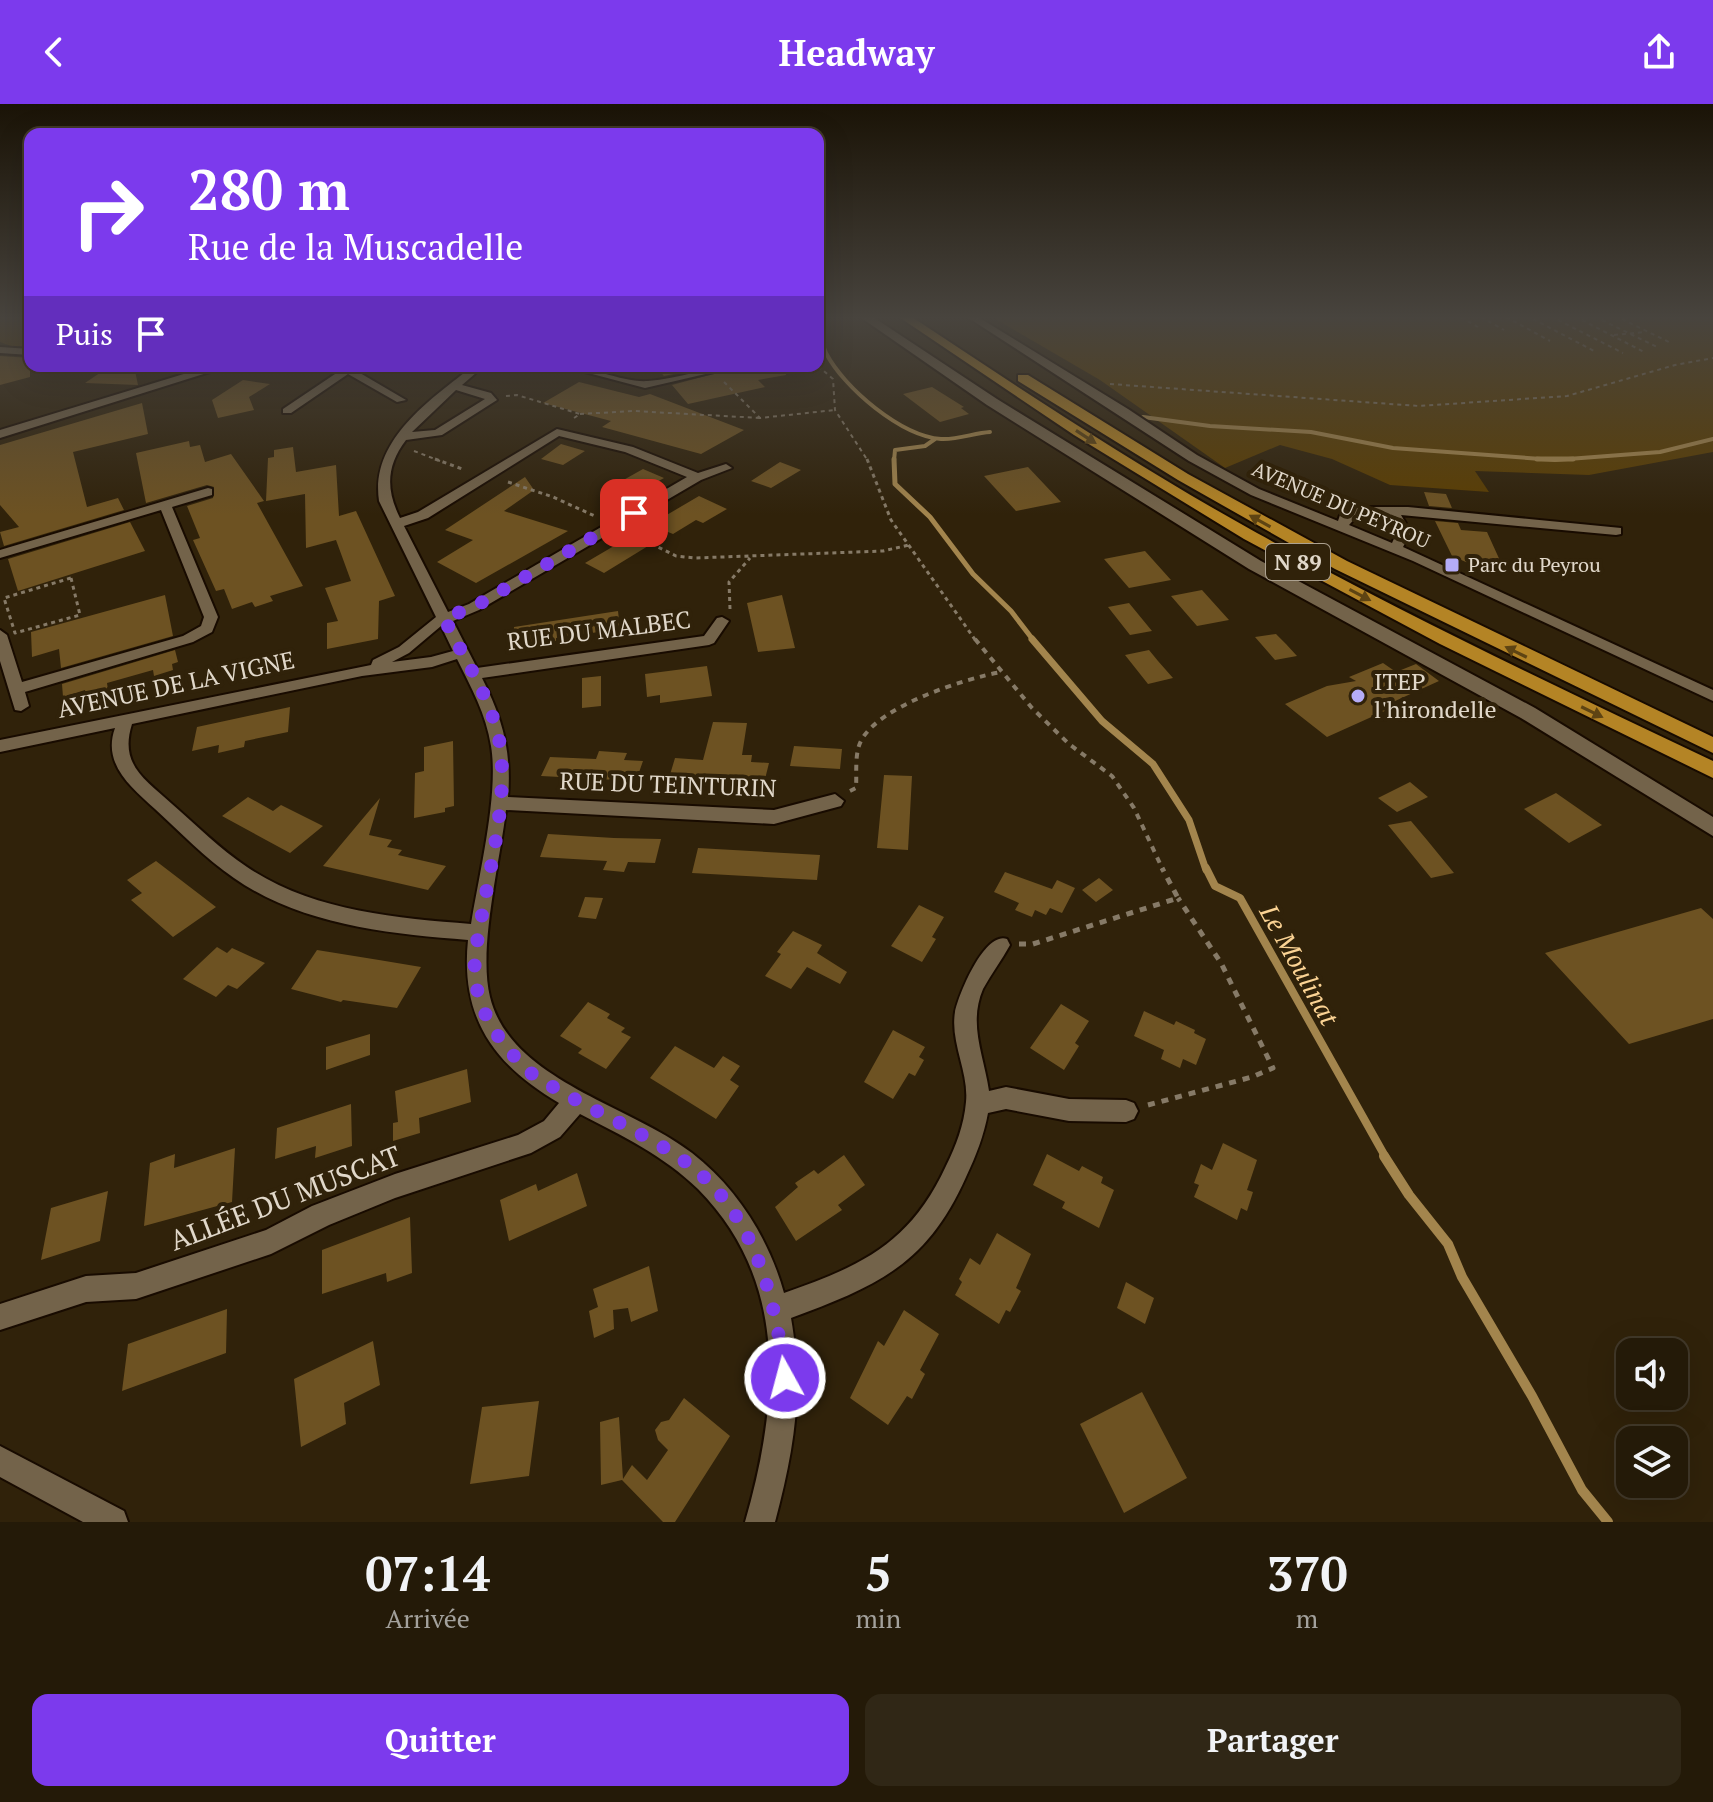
<!DOCTYPE html>
<html lang="fr">
<meta charset="utf-8">
<style>
:root{--surface:#241a08;--page:#302716;--text:#f1f3f6;--muted:#a3a19c;--line:#413829;--accent:#7c3aed}
body{margin:0;font-family:"PT Serif",serif;background:var(--page);color:var(--text);height:100vh;display:flex;flex-direction:column;font-size:30px;white-space:nowrap}
*{box-sizing:border-box;margin:0}
p{font-size:26px;color:var(--muted)}
.icon{flex:none;width:44px;height:44px;fill:none;stroke:currentColor;stroke-width:2;stroke-linecap:round;stroke-linejoin:round}
.map{position:relative;height:1418px;overflow:hidden}
.drawer{display:flex;flex-direction:column;background:var(--surface);flex:1}
.drawer>*{flex:none}
.hud{position:absolute;left:24px;top:24px;width:800px;height:244px;border-radius:16px;box-shadow:0 8px 32px #0002,0 0 0 2px var(--line);background:#7c3aed;color:#fff;overflow:hidden}
.buttons{position:absolute;left:1616px;top:1234px;display:grid;gap:16px}
.buttons a{display:grid;place-items:center;width:72px;height:72px;border-radius:16px;background:var(--surface);box-shadow:0 8px 32px #0002,0 0 0 2px var(--line);font-size:40px}
.pin{position:absolute;display:grid;place-items:center;width:68px;height:68px;color:#fff;margin:-34px;border-radius:16px;box-shadow:0 4px 12px #0006}
.me{position:absolute;width:88px;margin:-44px;rotate:353deg;stroke-linejoin:round;filter:drop-shadow(0 0 6px #0008)}
.turn{display:flex;align-items:center;gap:28px;height:168px;padding:0 32px;font-size:36px}
.turn .icon{width:104px;height:104px;stroke-width:2.5}
.turn b{display:block;font-size:56px;line-height:68px}
.then{display:flex;align-items:center;height:76px;padding:0 32px;background:#0003;gap:16px;font-size:30px}
.eta{display:flex;justify-content:space-evenly;align-items:center;height:136px;text-align:center}
.eta b{font-size:48px;font-weight:800;line-height:56px}
.primary-button{display:flex;gap:16px;margin-top:auto;padding:16px 32px}
.primary-button a{flex:1;height:92px;border-radius:16px;background:var(--accent);color:#fff;font-size:32px;font-weight:800;line-height:92px;text-align:center}
.primary-button a+a{background:var(--page);color:var(--text)}
header{display:flex;justify-content:space-between;align-items:center;height:104px;padding:0 32px;background:var(--accent);color:#fff;font-size:36px;font-weight:800}
.map>svg:first-child{display:block}
</style>
<header><svg class="icon" aria-label="back" viewBox="0 0 24 24"><path d="M15 5l-7 7 7 7"/></svg>Headway<svg class="icon" aria-label="share" viewBox="0 0 24 24"><path d="M12 15V3M7 8l5-5 5 5M5 13v7h14v-7"/></svg></header>
<div class="map">
<svg width="1713" height="1418" viewBox="0 0 1713 1418">
<rect width="100%" height="100%" fill="#30220a"/>
<path fill="#5b3e02" d="M0 213H30V243L11 242 0 238Z
M992 213H1713V348L1589 371 1475 367 1489 388 1390 381 1332 355 1280 341 1225 364 1100 276Z"/>
<g fill="none" stroke-linecap="round" stroke-linejoin="round">
<path stroke="#a3854d" stroke-width="4" d="M818 227C824 235 822 241 826 249 844 284 901 332 941 335 958 336 974 329 990 328
M1143 313 1210 322 1311 328 1393 344 1555 356 1660 348 1713 335
M894 357 895 346 925 342 935 335"/>
<path stroke="#a3854d" stroke-width="5" d="M894 355 895 380 930 413 973 470 1011 507 1034 537
M1537 355H1573"/>
<path stroke="#a3854d" stroke-width="7" d="M1032 535 1102 617 1153 660 1189 716 1206 766"/>
<path stroke="#a3854d" stroke-width="8" d="M1206 764 1215 782 1240 794 1386 1054"/>
<path stroke="#a3854d" stroke-width="10" d="M1384 1052 1409 1091 1448 1140 1462 1173 1532 1292 1582 1386 1608 1418"/>
</g>
<path fill="#6d5222" d="M0 252 30 254V273L0 281Z
M110 262H134L138 281 85 279Z
M655 262H711L664 272Z
M743 262H785L786 271 758 276 765 283 688 300 672 281Z
M243 276 270 280 249 293 254 306 218 314 212 296Z
M579 278 639 293 650 290 744 326 701 350 602 323 611 317 543 299Z
M932 283 964 303 961 304 969 310 940 318 903 290Z
M142 299 148 330 73 348 87 403 118 394 124 406 4 442 0 428 19 423 0 401V341Z
M189 337 190 343 200 341 205 358 231 350 264 397 257 399 303 482 270 492 273 497 255 503 252 498 232 505 224 485 216 487 193 436 200 434 187 402 213 394 214 383 207 381 146 399 136 349Z
M561 340 585 347 563 361 541 355Z
M293 343 296 368 336 361 339 412 356 407 395 492 379 497 378 535 327 545V519L338 517 325 484 351 477 336 436 306 444 305 390 266 397 268 354 274 353V346Z
M780 358 801 366 771 384 751 377Z
M1028 363 1061 398 1016 407 984 372Z
M643 365 664 374 632 392 611 383Z
M525 373 534 386 504 407 568 427 476 479 437 458 473 436 445 426Z
M1424 388 1446 390 1452 404 1429 402Z
M699 392 727 405 703 419 696 416 673 430 663 426 666 431 604 469 585 459Z
M1435 417 1458 419 1461 426 1487 428 1502 461 1489 468 1452 452Z
M130 418 145 447 18 487 8 455Z
M1145 447 1171 476 1129 484 1104 455Z
M1202 486 1229 516 1197 522 1171 492Z
M165 491 173 532 61 564 59 545 32 553 31 528Z
M782 491 795 544 758 548 747 499Z
M1129 499 1152 527 1130 531 1108 503Z
M618 507 620 525 556 534V518V537L513 542 514 523Z
M1276 530 1286 540 1297 552 1275 556 1255 533Z
M175 546 178 558 172 560 173 566 154 572 153 566 107 579 108 586 86 593 85 586 63 593 62 580Z
M1149 546 1158 557 1173 574 1148 580 1125 551Z
M1383 559 1396 568 1416 560 1439 577 1382 603 1387 606 1327 633 1285 600 1327 582 1356 577 1349 573Z
M707 562 712 592 660 599V591L647 593 645 570Z
M601 572V602L582 604V574Z
M290 603 288 628 245 637 244 643 218 649 219 641 192 647 197 623Z
M713 618 747 619 742 651H752L751 658 769 659 764 679 669 674 675 654 703 656Z
M453 637 454 702 445 704V708L414 714 415 669 424 667V643Z
M794 642 842 645 840 665 790 662Z
M599 647 627 649 624 656 643 657 636 677 541 672 550 653 596 655Z
M884 671 912 672 908 746 877 744Z
M1410 678 1428 693 1397 708 1378 694Z
M1556 689 1602 721 1569 739 1524 705Z
M248 693 273 707 281 701 323 722 290 749 222 712Z
M380 694 369 731 392 736 387 743 402 746 398 751 446 762 428 786 323 762Z
M1411 717 1427 736 1454 769 1431 774 1388 721Z
M548 730 614 734 661 735 655 759 628 758 624 768 603 766 607 757 540 753Z
M698 744 820 751 817 776 692 769Z
M156 757 216 803 173 833 131 796 142 789 127 776Z
M1005 768 1052 785 1057 776 1075 784 1062 809 1050 804 1046 811 1035 806 1032 813 1015 806 1019 799 994 788Z
M1099 774 1113 786 1096 798 1082 786Z
M585 793 603 794 596 815 578 813Z
M919 801 944 813 932 833 936 835 922 858 891 842Z
M1701 804 1713 815V915L1629 940 1545 849Z
M793 827 822 841 817 849 847 868 840 880 807 863 791 885 765 872 781 850 777 848Z
M217 843 227 849 232 844 265 859 237 885 228 881 216 893 183 875Z
M317 846 379 856 421 863 397 904 343 896 341 898 291 885Z
M588 898 610 910 607 914 625 924 621 928 631 933 606 965 578 949 582 945 560 932Z
M1061 900 1089 917 1075 939 1079 942 1064 966 1030 944Z
M1144 907 1174 921 1176 917 1195 926 1194 929 1206 935 1196 961 1183 955 1180 964 1161 955 1164 946 1134 932Z
M893 926 925 943 919 953 924 956 915 972 909 969 893 995 864 978Z
M370 930V951L326 966V943Z
M675 942 714 964 723 952 740 962 730 976 739 982 716 1015 650 974Z
M467 965 471 998 419 1014 420 1029 393 1037V1019L398 1018 395 987Z
M351 1000 352 1042 315 1054 316 1042 275 1055 277 1024Z
M1223 1039 1257 1056 1247 1086 1253 1088 1247 1107 1241 1104 1237 1116 1194 1093 1199 1081 1194 1079 1201 1060 1212 1066Z
M235 1044 232 1098 144 1122 150 1059 175 1050 174 1064Z
M1047 1050 1079 1067 1082 1062 1103 1073 1101 1079 1114 1086 1099 1124 1062 1104 1065 1098 1033 1081Z
M844 1051 865 1081 838 1101 842 1106 796 1137 775 1103 798 1083 795 1079 814 1066 818 1070Z
M577 1069 587 1102 509 1137 500 1096 536 1080 538 1087Z
M108 1087 100 1137 41 1156 51 1104Z
M410 1113 412 1169 387 1178 386 1169 322 1190V1146Z
M997 1129 1031 1150 1016 1184 1021 1187 1010 1208 1006 1206 999 1220 955 1191 962 1178 959 1175 970 1154 980 1161Z
M649 1162 658 1207 631 1218 628 1204 613 1206 614 1225 594 1234 589 1207 598 1203 593 1185Z
M1126 1178 1154 1194 1145 1220 1117 1204Z
M227 1205 226 1249 122 1287 128 1240Z
M904 1206 939 1230 920 1266 925 1270 912 1295 907 1292 888 1321 850 1294 878 1237 884 1242Z
M373 1237 380 1281 344 1299 346 1320 301 1343 294 1275Z
M1142 1288 1187 1374 1124 1409 1080 1320Z
M684 1294 730 1332 675 1418H663L622 1376 601 1381 600 1318 619 1313 623 1375 632 1361 647 1376 668 1346 658 1336 655 1326 661 1318 669 1316Z
M539 1297 529 1372 470 1380 482 1303Z"/>
<g fill="none" stroke-linecap="round" stroke-linejoin="round">
<defs>
<path id="minor" d="M967 213H978L1128 305 1197 351 1259 385 1338 417 1340 411 1355 403H1408L1621 424V430L1616 431 1401 411 1411 428 1403 443 1713 586V597L1413 457 1251 391 1189 357ZM1358 411 1380 412 1393 417 1397 428 1392 439 1349 421Z
M0 243 30 245V251L0 249Z
M336 262H348L406 296 397 298 348 270 291 309H283V305L341 266Z
M473 262H484L462 281 491 289 497 296 442 331 406 336C386 362 386 386 400 414L418 408 557 325 633 343 698 369 726 360 732 364 701 376 479 506 453 517 477 564 704 532 717 514 722 513 729 517 714 539 709 541 482 574C502 613 512 648 508 693L774 706 835 690 844 697 841 702 774 720 506 706C500 758 478 845 490 893 510 976 632 1002 692 1049 737 1084 769 1135 784 1189 861 1162 910 1140 946 1062 956 1042 964 1021 966 998 969 968 950 939 955 908 959 889 985 827 1007 835L1010 841C1002 856 991 870 983 885 968 920 984 952 989 987L1006 983 1069 995 1126 996 1134 999 1138 1007 1134 1015 1126 1018 1069 1017 1006 1005 988 1009C984 1031 976 1052 966 1073 927 1161 877 1182 791 1214 804 1288 794 1346 775 1418H745C778 1303 791 1179 698 1085 664 1052 621 1031 580 1010L560 1033 531 1049 395 1094 329 1121 271 1150 136 1195 86 1198 0 1226V1200L86 1172 136 1169 266 1126 312 1102 395 1070 518 1031 544 1017 559 999C494 961 460 914 468 836 389 830 301 821 234 774 205 754 181 729 155 705 131 683 102 660 115 624L0 648V636L371 561 373 556 399 543 436 513 379 397C370 336 430 296 473 262ZM456 286 485 295 435 326 412 328ZM559 332 625 348 687 373 469 500 448 508 404 422 428 414ZM441 522 453 547 431 553 392 558 409 549ZM457 555C471 583 486 610 491 642 499 690 479 770 471 820 395 814 312 807 247 763 220 745 197 722 172 700 145 675 119 661 132 620L362 572 432 563Z
M562 262C590 262 624 279 648 277 679 275 708 262 740 262L645 284Z
M208 384 212 385V391L172 403 218 513 212 528 193 538 25 588 29 602 21 607 15 606 0 557V526L7 531 22 578 183 532 201 522 204 513 161 406 0 454V446Z
M0 1342 124 1407 128 1418H83L0 1373Z"/>
<path id="tertiary" d="M860 213H873L997 295 1261 457 1535 604 1713 713V732L1521 614 1249 465 987 301Z
M210 262H229L0 334V326Z"/>
<path id="trunk" d="M899 213H912C1025 288 1138 363 1257 429 1406 511 1559 584 1713 657V674L1440 540 1244 435 1074 331Z
M1018 271H1028L1188 370 1347 457 1713 633V649L1335 465 1178 376 1018 277Z"/>
</defs>
<use href="#minor" stroke="#180b00" stroke-width="4"/>
<use href="#tertiary" stroke="#180b00" stroke-width="4"/>
<use href="#trunk" stroke="#180b00" stroke-width="4"/>
<path stroke="#867a67" stroke-width="2" stroke-dasharray="4 4" stroke-linecap="butt" d="M1461 213 1478 223
M1481 213 1504 226
M1506 213 1550 237
M1533 215 1596 248
M1622 215 1669 238
M1558 216 1623 249
M1582 216 1646 249
M1602 216 1659 244
M1614 231 1645 228
M818 262 833 275 835 306 868 357
M724 278 760 314 835 306
M1110 280 1419 302 1567 292 1675 261 1713 254
M506 292 517 291 580 310 571 316
M580 310 634 307 760 314
M414 347 440 357"/>
<path stroke="#867a67" stroke-width="3" stroke-dasharray="4 4" stroke-linecap="butt" d="M435 355 465 366
M867 355 891 416 976 537
M508 378 553 393 597 413
M630 429 676 452 695 454 883 447 909 441
M71 474 80 511 15 529 4 494Z
M730 505 729 478 750 454"/>
<path stroke="#867a67" stroke-width="4" stroke-dasharray="6 6" stroke-linecap="butt" d="M975 535 1032 604 1069 640 1112 672 1134 704 1163 766
M850 687 856 684C857 669 854 648 862 635 882 601 964 575 1001 568"/>
<path stroke="#867a67" stroke-width="5" stroke-dasharray="7 7" stroke-linecap="butt" d="M1019 840H1033L1178 794 1162 764
M1148 1001 1252 973 1273 964 1221 859 1178 794"/>
<use href="#minor" fill="#73634a" fill-rule="evenodd"/>
<use href="#tertiary" fill="#73634a" fill-rule="evenodd"/>
<use href="#trunk" fill="#b48425" fill-rule="evenodd"/>
</g>
<defs><path id="oneway-solid" d="M-6-.8H1V-3.2L6.5 0L1 3.2V.8H-6Z" transform="scale(2)"/></defs>
<g fill="#5e4413">
<use href="#oneway-solid" transform="translate(1086 333) rotate(33)"/>
<use href="#oneway-solid" transform="translate(1260 417) rotate(-151)"/>
<use href="#oneway-solid" transform="translate(1360 491) rotate(28)"/>
<use href="#oneway-solid" transform="translate(1516 548) rotate(-154)"/>
<use href="#oneway-solid" transform="translate(1592 608) rotate(26)"/>
</g>
<linearGradient id="sky" x2="0" y2="1"><stop stop-color="#1a1306"/><stop offset="0.52" stop-color="#48443e"/><stop offset="1" stop-color="#48443e" stop-opacity="0"/></linearGradient>
<rect width="1713" height="411" fill="url(#sky)"/>
<g fill="none" stroke-linecap="round" stroke-linejoin="round">
<path stroke="#7c3aed" stroke-width="14" stroke-dasharray="0 25.2" d="M634 409 474 503 444 514C464 555 496 601 501 648 506 701 491 759 482 811 479 830 473 852 475 871 478 911 503 943 531 969 578 1001 633 1022 680 1054 754 1104 775 1192 785 1274"/>
</g>
<g fill="#b5acf8" stroke="#30220a" stroke-width="3">
<rect x="1444" y="453" width="16" height="16" rx="4"/>
<circle cx="1358" cy="592" r="8"/>
</g>
<g text-anchor="middle" stroke-width="8" stroke-linejoin="round" paint-order="stroke">
<g font-size="20" fill="#e1d8ca" stroke="#30220a">
<text transform="translate(1341 401) rotate(23)" y="7">AVENUE DU PEYROU</text>
</g>
<g font-size="20" fill="#e1d8ca" stroke="#30220a" text-anchor="start">
<text x="1468" y="468">Parc du Peyrou</text>
</g>
<rect fill="#30220a" stroke="#aca190" stroke-width="2" x="1266" y="440" width="64" height="36" rx="6"/>
<g font-size="22" font-weight="bold" fill="#e1d8ca">
<text x="1298" y="466">N 89</text>
</g>
<g font-size="24" fill="#e1d8ca" stroke="#30220a">
<text transform="translate(599 527) rotate(-7)" y="8">RUE DU MALBEC</text>
<text transform="translate(176 581) rotate(-12)" y="8">AVENUE DE LA VIGNE</text>
<text transform="translate(668 681) rotate(2)" y="8">RUE DU TEINTURIN</text>
</g>
<g font-size="24" fill="#e1d8ca" stroke="#30220a" text-anchor="start">
<text x="1374" y="586">ITEP<tspan x="1374" dy="28">l'hirondelle</tspan></text>
</g>
<g font-size="26" font-style="italic" fill="#fbd394" stroke="#30220a">
<text transform="translate(1299 861) rotate(61)" y="9">Le Moulinat</text>
</g>
<g font-size="28" fill="#e1d8ca" stroke="#30220a">
<text transform="translate(285 1094) rotate(-21)" y="10">ALLÉE DU MUSCAT</text>
</g>
</g>
</svg>
<div class="buttons">
<a><svg class="icon" aria-label="sound" viewBox="0 0 24 24"><path d="M4 9h4l5-4v14l-5-4H4zM17 9q2 3 0 6"/></svg></a>
<a><svg class="icon" aria-label="layers" viewBox="0 0 24 24"><path d="M12 4l9 5-9 5-9-5zM3 14l9 5 9-5"/></svg></a>
</div>
<div class="pin" style="left:634px;top:409px;background:#d93025"><svg class="icon" aria-label="arrive" viewBox="0 0 24 24"><path d="M6 21V4h12l-3 4 3 4H6"/></svg></div>
<svg class="me" style="left:785px;top:1274px" viewBox="-20 -20 40 40"><circle r="17" fill="#7c3aed" stroke="#fff" stroke-width="3"/><path d="M0-11L8 9 0 5-8 9z" fill="#fff"/></svg>
<div class="hud">
<div class="turn"><svg class="icon" aria-label="right" viewBox="0 0 24 24"><path d="M7 20v-9h11M14 6l5 5-5 5"/></svg><div><b>280 m</b>Rue de la Muscadelle</div></div>
<div class="then">Puis<svg class="icon" aria-label="arrive" viewBox="0 0 24 24"><path d="M6 21V4h12l-3 4 3 4H6"/></svg></div>
</div>
</div>
<section class="drawer">
<div class="eta">
<div><b>07:14</b><p>Arrivée</p></div>
<div><b>5</b><p>min</p></div>
<div><b>370</b><p>m</p></div>
</div>
<div class="primary-button"><a>Quitter</a><a>Partager</a></div>
</section>
